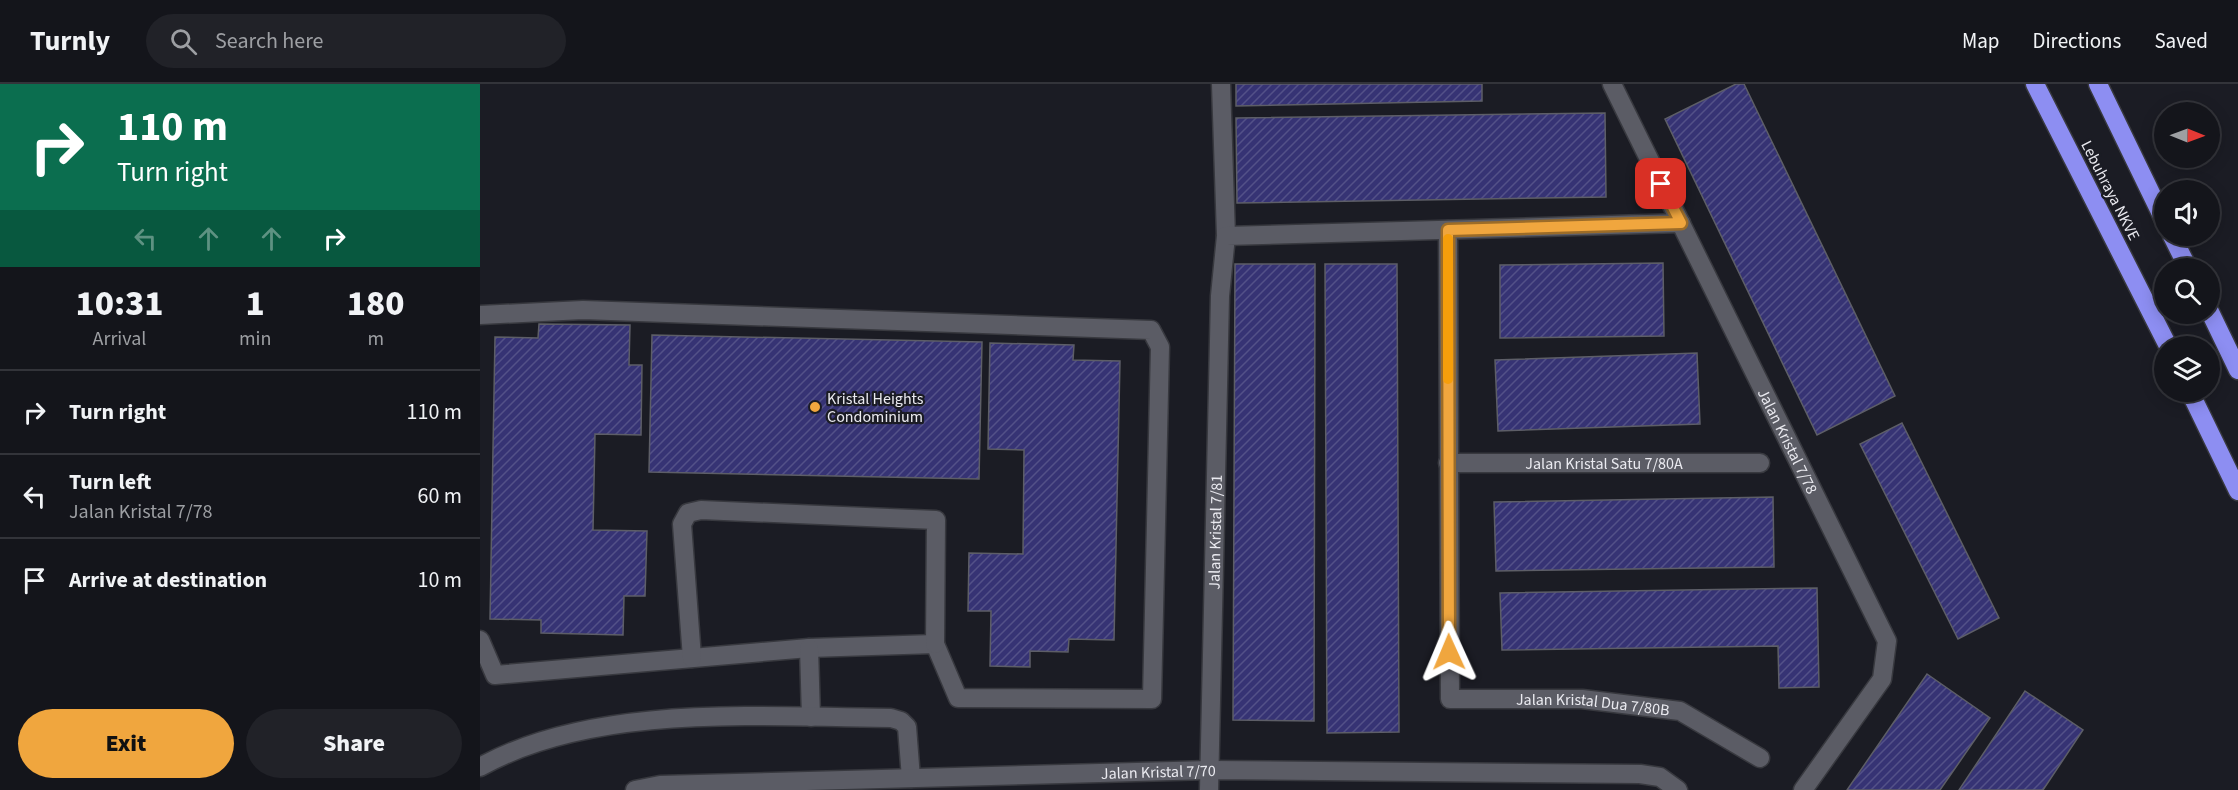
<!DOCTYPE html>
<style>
:root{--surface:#14151b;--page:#212228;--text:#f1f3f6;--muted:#9d9fa3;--line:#33343a;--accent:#f0a63e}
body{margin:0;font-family:"Source Sans 3",sans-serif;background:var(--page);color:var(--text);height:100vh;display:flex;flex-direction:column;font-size:22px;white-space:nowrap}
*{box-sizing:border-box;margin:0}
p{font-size:20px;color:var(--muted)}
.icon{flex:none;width:33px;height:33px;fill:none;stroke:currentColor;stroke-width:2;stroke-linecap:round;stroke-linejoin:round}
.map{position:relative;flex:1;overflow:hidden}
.drawer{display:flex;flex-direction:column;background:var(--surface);width:480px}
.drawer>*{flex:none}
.top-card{background:#0b6e4f;color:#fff;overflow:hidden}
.needle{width:39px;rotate:91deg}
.controls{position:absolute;left:1674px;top:18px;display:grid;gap:12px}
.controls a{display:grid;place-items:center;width:66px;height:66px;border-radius:50%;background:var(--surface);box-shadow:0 3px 15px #0003,0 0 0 2px var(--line);font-size:30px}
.pin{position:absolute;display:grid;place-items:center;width:51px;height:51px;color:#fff;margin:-26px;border-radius:12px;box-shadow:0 3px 9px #0006}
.me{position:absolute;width:66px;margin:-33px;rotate:359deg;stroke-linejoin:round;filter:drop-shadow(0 0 4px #0008)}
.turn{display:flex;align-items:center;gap:21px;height:126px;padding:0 18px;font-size:27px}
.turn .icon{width:78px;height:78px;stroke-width:2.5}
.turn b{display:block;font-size:42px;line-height:51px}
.lanes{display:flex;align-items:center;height:57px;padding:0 18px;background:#0003;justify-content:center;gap:30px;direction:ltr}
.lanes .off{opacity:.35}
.eta{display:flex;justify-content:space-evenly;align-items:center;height:102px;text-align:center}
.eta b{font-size:36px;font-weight:800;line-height:42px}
.cta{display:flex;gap:12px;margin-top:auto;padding:12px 18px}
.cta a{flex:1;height:69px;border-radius:36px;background:var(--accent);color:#111;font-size:24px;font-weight:800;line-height:69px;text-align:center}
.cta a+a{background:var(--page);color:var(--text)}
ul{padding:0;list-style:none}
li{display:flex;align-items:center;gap:18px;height:84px;padding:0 18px;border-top:2px solid var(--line)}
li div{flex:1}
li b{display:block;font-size:22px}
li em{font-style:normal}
header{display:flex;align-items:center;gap:36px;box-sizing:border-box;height:84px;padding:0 30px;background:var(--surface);border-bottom:2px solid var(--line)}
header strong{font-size:28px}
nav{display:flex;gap:33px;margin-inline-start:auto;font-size:21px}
.search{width:420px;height:54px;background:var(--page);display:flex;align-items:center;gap:15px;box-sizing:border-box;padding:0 21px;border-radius:33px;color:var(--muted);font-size:22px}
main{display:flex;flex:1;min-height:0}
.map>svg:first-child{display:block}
</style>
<header>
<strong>Turnly</strong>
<div class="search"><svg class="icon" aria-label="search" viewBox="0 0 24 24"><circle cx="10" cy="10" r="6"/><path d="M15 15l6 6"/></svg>Search here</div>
<nav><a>Map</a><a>Directions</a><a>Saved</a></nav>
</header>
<main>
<section class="drawer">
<div class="top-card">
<div class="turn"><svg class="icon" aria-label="right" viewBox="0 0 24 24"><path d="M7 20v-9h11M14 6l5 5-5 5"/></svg><div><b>110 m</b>Turn right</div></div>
<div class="lanes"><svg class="icon off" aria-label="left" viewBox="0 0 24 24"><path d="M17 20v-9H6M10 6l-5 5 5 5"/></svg><svg class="icon off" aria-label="ahead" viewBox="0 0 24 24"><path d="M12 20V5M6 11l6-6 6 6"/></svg><svg class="icon off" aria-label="ahead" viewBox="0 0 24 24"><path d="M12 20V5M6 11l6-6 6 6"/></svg><svg class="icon" aria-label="right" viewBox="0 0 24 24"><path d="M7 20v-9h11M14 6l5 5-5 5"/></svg></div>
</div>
<div class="eta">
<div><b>10:31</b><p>Arrival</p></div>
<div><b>1</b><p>min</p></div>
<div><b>180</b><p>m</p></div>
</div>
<ul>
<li><svg class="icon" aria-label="right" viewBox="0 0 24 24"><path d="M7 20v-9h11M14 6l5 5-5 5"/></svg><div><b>Turn right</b></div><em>110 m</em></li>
<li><svg class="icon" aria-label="left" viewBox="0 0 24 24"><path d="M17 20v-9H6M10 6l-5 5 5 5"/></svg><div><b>Turn left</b><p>Jalan Kristal 7/78</p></div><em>60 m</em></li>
<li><svg class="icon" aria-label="arrive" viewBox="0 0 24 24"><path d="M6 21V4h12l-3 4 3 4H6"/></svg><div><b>Arrive at destination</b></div><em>10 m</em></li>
</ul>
<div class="cta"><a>Exit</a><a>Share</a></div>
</section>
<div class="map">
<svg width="1758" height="706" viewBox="0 0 1758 706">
<defs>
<pattern id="building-hatch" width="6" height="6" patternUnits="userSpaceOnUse" patternTransform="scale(1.5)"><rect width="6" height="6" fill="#363374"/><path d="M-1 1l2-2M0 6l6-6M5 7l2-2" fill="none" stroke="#535188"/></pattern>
</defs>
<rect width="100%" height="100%" fill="#1b1c24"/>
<path fill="url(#building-hatch)" stroke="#5d5e67" stroke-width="1.5" d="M756 0H1002V17L756 22Z
M1256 0H1264L1415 312 1337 351 1185 35Z
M1125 29 1126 113 757 119 756 34Z
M1183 179 1184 252 1020 254V181Z
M755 180H835L834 637 753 636Z
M845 180H917L919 648 847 649Z
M59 240 150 241 149 281H162L161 351 115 350 113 446 167 447 165 512H144L143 551 61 549V536L10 535 15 253 58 254Z
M172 251 502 258 499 395 169 388Z
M510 259 594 261 593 276 640 277 634 556 589 555 588 568 550 567V583L510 582 511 527H488L489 469 543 470 544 366 508 365Z
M1217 269 1220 340 1018 347 1015 276Z
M1422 339 1519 534 1478 555 1380 360Z
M1293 413 1294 483 1016 487 1014 418Z
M1337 504 1339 603 1299 604 1298 562 1022 566 1020 509Z
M1447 590 1510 634 1460 706H1367Z
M1545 607 1603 646 1563 706H1479Z"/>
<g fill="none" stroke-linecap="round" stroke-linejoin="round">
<defs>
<g id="minor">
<path d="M741 0 746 152"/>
<path id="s1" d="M1132 0 1407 557 1402 595 1323 706"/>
<path id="s2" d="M968 146 970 615H1102L1200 627 1280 674"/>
<path d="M0 231 103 226 671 246 680 263 672 615 478 614 455 560 329 564 15 591 0 556"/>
<path id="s3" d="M968 379H1280"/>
<path d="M329 564 331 633"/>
<path d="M212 574 202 440 208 429 221 426 456 436 455 560"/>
<path d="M0 683C115 619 283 633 411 634L421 637 427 643 431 694"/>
<path id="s4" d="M155 706 180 701 730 686 1160 690 1180 693 1198 706"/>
<path id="s5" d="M729 706 740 212 746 152 1201 139"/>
</g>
<path id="highway" d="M1555 0 1688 262
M1618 0 1684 136
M1692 152 1708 184
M1730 228 1758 286
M1710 308 1758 407"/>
</defs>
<use href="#minor" stroke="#38393f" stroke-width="21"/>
<use href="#highway" stroke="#38393f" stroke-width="21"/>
<use href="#minor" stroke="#5b5c65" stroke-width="18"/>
<use href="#highway" stroke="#8d8ef2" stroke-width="18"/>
</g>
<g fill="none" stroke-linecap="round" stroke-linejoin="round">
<defs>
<path id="route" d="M969 568 968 146 1201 139 1181 100"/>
</defs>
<use href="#route" stroke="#9c6c28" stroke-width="15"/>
<use href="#route" stroke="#f0a63e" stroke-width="10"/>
<path stroke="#f59e0b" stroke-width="10" d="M968 155V295"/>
</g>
<circle fill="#f0a63e" stroke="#1b1c24" stroke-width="2" cx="335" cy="323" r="6"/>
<g text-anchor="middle" stroke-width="4.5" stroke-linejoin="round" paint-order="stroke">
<g font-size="16" fill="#eaeaf0" stroke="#1b1c24">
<text transform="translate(1631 106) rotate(63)" y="6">Lebuhraya NKVE</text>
<text dy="6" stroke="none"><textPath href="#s1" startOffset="398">Jalan Kristal 7/78</textPath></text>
<text dy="6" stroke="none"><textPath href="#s3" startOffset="156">Jalan Kristal Satu 7/80A</textPath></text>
<text dy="6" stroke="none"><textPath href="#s5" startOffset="258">Jalan Kristal 7/81</textPath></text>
<text dy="6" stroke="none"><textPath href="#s2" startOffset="612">Jalan Kristal Dua 7/80B</textPath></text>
<text dy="6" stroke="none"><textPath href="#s4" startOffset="524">Jalan Kristal 7/70</textPath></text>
</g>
<g font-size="16" fill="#eaeaf0" stroke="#1b1c24" text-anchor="start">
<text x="347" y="320">Kristal Heights<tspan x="347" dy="18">Condominium</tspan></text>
</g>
</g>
</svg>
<div class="controls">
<a><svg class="needle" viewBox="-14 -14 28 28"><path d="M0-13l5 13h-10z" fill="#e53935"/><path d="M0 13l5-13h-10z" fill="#9d9fa3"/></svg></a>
<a><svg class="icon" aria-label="sound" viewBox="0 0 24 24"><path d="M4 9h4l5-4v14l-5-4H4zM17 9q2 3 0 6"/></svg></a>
<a><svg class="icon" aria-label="search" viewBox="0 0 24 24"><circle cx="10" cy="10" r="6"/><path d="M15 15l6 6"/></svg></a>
<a><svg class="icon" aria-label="layers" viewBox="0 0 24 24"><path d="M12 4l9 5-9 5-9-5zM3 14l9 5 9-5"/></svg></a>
</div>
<div class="pin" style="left:1181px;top:100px;background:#d93025"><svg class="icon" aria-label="arrive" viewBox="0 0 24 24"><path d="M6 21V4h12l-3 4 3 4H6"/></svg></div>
<svg class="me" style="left:969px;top:568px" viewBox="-20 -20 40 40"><path d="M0-17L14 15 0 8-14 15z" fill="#f0a63e" stroke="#fff" stroke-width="4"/></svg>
</div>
</main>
